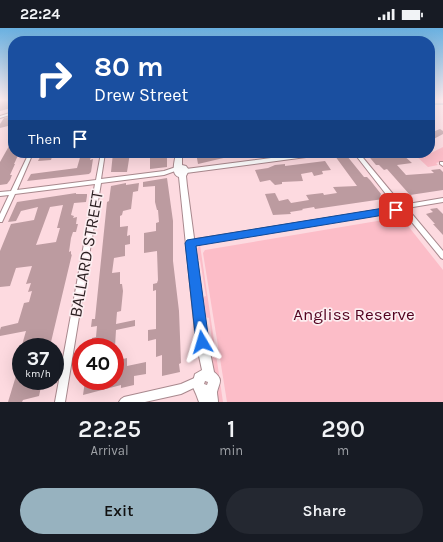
<!DOCTYPE html>
<style>
:root{--surface:#171b24;--page:#242831;--text:#f1f3f6;--muted:#9ea1a6;--accent:#97b2bf}
body{margin:0;font-family:Karla,sans-serif;background:var(--page);color:var(--text);height:100vh;display:flex;flex-direction:column;font-size:15px;white-space:nowrap}
*{box-sizing:border-box;margin:0}
p{font-size:13px;color:var(--muted)}
.icon{flex:none;width:22px;height:22px;fill:none;stroke:currentColor;stroke-width:2;stroke-linecap:round;stroke-linejoin:round}
.map{position:relative;height:374px;overflow:hidden}
.drawer{display:flex;flex-direction:column;background:var(--surface);flex:1}
.drawer>*{flex:none}
.guide{position:absolute;left:8px;top:8px;width:427px;height:122px;border-radius:16px;box-shadow:0 4px 16px #0002;background:#1a4fa0;color:#fff;overflow:hidden}
.speed{position:absolute;left:12px;top:310px;display:flex;gap:8px;font-size:20px;font-weight:700;text-align:center}
.speed>*{display:grid;place-content:center;width:52px;height:52px;border-radius:50%;background:var(--surface);box-shadow:0 4px 16px #0002;line-height:1}
.speed small{font-size:10px;font-weight:400}
.speed .limit{border:6px solid #d22;background:#fff;color:#111}
.pin{position:absolute;display:grid;place-items:center;width:34px;height:34px;color:#fff;margin:-17px;border-radius:8px;box-shadow:0 2px 6px #0006}
.me{position:absolute;width:44px;margin:-22px;rotate:353deg;stroke-linejoin:round;filter:drop-shadow(0 0 3px #0008)}
.turn{display:flex;align-items:center;gap:14px;height:84px;padding:0 20px;font-size:18px}
.turn .icon{width:52px;height:52px;stroke-width:2.5}
.turn b{display:block;font-size:28px;line-height:34px}
.then{display:flex;align-items:center;height:38px;padding:0 20px;background:#0003;gap:8px;font-size:15px}
.eta{display:flex;justify-content:space-evenly;align-items:center;height:68px;text-align:center}
.eta b{font-size:24px;font-weight:600;line-height:28px}
.button{display:flex;gap:8px;margin-top:auto;padding:8px 20px}
.button a{flex:1;height:46px;border-radius:24px;background:var(--accent);color:#111;font-size:16px;font-weight:600;line-height:46px;text-align:center}
.button a+a{background:var(--page);color:var(--text)}
.status{display:flex;justify-content:space-between;align-items:center;height:28px;padding:0 20px;background:var(--surface);direction:ltr}
.status svg{height:11px;fill:currentColor}
.map>svg:first-child{display:block}
</style>
<div class="status"><b>22:24</b><svg viewBox="0 0 49 12"><path d="M0 12V9h3v3zM5 12V6h3v6zM10 12V3h3v9zM15 12V0h3v12zM26 1h20v11H26zM47 4h2v5h-2z"/></svg></div>
<div class="map">
<svg width="443" height="374" viewBox="0 0 443 374">
<rect width="100%" height="100%" fill="#fddae0"/>
<path fill="#fcbdc8" d="M443 119V133L436 135 438 137 428 139 413 125H423L427 127Z
M401 189 443 242V374H227L203 225 205 222Z
M200 217 223 374H217L216 349 210 332 214 328 209 290 205 289 203 269 206 268 200 232H198L197 221Z"/>
<g fill="none" stroke-linecap="round" stroke-linejoin="round">
<path stroke="#41819d" stroke-width="1.5" d="M430 76H443"/>
</g>
<path fill="#bc9ba0" fill-rule="evenodd" d="M0 72H13V83L8 84 11 80 0 83Z
M13 88 8 98 0 100V96L4 90Z
M440 101 443 103V106L430 113V105Z
M13 111V125H19L15 134 14 136H15L10 147H12L10 152 7 156 0 157V134Z
M42 125H53L51 132 38 133Z
M92 125 90 132 93 131 91 144 89 146 27 153 31 146 77 140 81 126Z
M113 125H130L127 144H111Z
M150 125H167V139L150 141Z
M196 125H231L232 128 198 136Z
M366 125H380L385 130 397 129 394 126 401 125 412 135 397 137 406 147 434 145 431 142 440 141 443 144V162L410 167 387 141 384 142 379 137H376Z
M342 127 347 128 364 149H367L370 152 381 166 380 168 383 171 315 181 314 179 302 181 303 182 290 184 291 186 273 187 265 166 275 165 279 173 288 171 291 175 309 172 306 167 323 165 324 167 337 165 333 159 357 158 335 128Z
M325 133 331 142 322 143 323 146 314 148 312 144 301 146 303 153 282 154V156L275 157 270 152 260 154 255 142 268 140 275 137 285 136V138Z
M167 150 173 193V233L179 283 181 335 179 336 180 344 162 348V327L156 329V311L148 313V302L156 301V262L153 263V256L157 255 158 252 157 223 144 225V205L156 203V195L159 194 158 182H157L155 174V158L143 159V154Z
M126 155V157L139 155 138 163 133 164 131 181 123 183 122 187 120 188V199L128 198 127 208 130 207V216L125 217V228L114 230 112 245 120 244V256H122L123 263 121 283 117 284 116 296 135 292V298L116 302 115 319H91L92 310 96 309 97 298 91 299 92 291H95L107 174 109 173 111 158Z
M76 165V166H87V168L86 174 74 175 71 187 74 188 73 190 77 189 76 196H78L76 204H73L71 210 69 224 71 223V227L72 226 51 314 24 319 25 316 22 317 26 303 0 308V302L1 299 18 295 24 275 29 274 32 263 28 264 31 255 26 256 32 238 16 240 10 258 0 259V223L11 196 34 192 38 179 21 183 16 193 8 194 17 174ZM63 177 57 200H60L56 214 36 217 50 179Z
M437 180 443 186V207L433 196H435L426 186 433 184 430 181Z
M127 330V338L146 334V346L134 348V357L121 360V357L83 367 85 353H115V333Z
M19 338H21V353H56L57 355 41 359 39 368 23 372 22 374H8Z"/>
<g fill="none" stroke-linecap="round" stroke-linejoin="round">
<defs>
<path id="minor" d="M13 84V86L0 90V88Z
M29 125H33L17 162 96 152 101 125H105L101 151 164 143 176 139 179 141 178 142 164 147 101 155 65 374H55L95 156 15 166 2 194H0V186L9 167 0 168V164L11 163Z
M309 125H323L321 127 186 145 183 143 186 141Z
M354 125H359L402 177 443 170V174L407 180 443 223V231L441 230 402 182 190 218 188 217 187 215 188 213 190 212 396 179Z
M440 134H443V138L440 136Z
M199 348 202 350 204 353 202 356 181 366 145 374H119L121 371 124 369 181 356Z"/>
<path id="tertiary" d="M176 125H182V137L186 138 189 142 186 148 187 158 208 314 214 344C224 352 219 355 217 364 217 367 218 371 218 374H199L196 366 192 357 195 346 202 342 196 314 179 149C170 146 175 133 176 125ZM205 353 208 354 207 357 204 356Z"/>
</defs>
<use href="#minor" stroke="#a8888d" stroke-width="2"/>
<use href="#tertiary" stroke="#a8888d" stroke-width="2"/>
<use href="#minor" fill="#fff" fill-rule="evenodd"/>
<use href="#tertiary" fill="#fff" fill-rule="evenodd"/>
</g>
<linearGradient id="sky" x2="0" y2="1"><stop stop-color="#69b0e0"/><stop offset="0.58" stop-color="#feeef1"/><stop offset="1" stop-color="#feeef1" stop-opacity="0"/></linearGradient>
<rect width="443" height="124" fill="url(#sky)"/>
<path fill="#1a73e8" stroke="#114b97" d="M396 178 400 182 396 185 196 218 209 314 207 319 202 321 198 319 196 314 185 215 187 212Z"/>
<g text-anchor="middle" stroke-width="3.5" stroke-linejoin="round" paint-order="stroke">
<g font-size="17" fill="#2a1e20" stroke="#fcedf0">
<text transform="translate(86 226) rotate(-80)" y="6">BALLARD STREET</text>
</g>
<g font-size="17" fill="#520320" stroke="#fcedf0">
<text x="354" y="292">Angliss Reserve</text>
</g>
</g>
</svg>
<div class="speed"><div>37<small>km/h</small></div><div class="limit">40</div></div>
<div class="pin" style="left:396px;top:182px;background:#d93025"><svg class="icon" aria-label="arrive" viewBox="0 0 24 24"><path d="M6 21V4h12l-3 4 3 4H6"/></svg></div>
<svg class="me" style="left:202px;top:314px" viewBox="-20 -20 40 40"><path d="M0-17L14 15 0 8-14 15z" fill="#1a73e8" stroke="#fff" stroke-width="4"/></svg>
<div class="guide">
<div class="turn"><svg class="icon" aria-label="right" viewBox="0 0 24 24"><path d="M7 20v-9h11M14 6l5 5-5 5"/></svg><div><b>80 m</b>Drew Street</div></div>
<div class="then">Then<svg class="icon" aria-label="arrive" viewBox="0 0 24 24"><path d="M6 21V4h12l-3 4 3 4H6"/></svg></div>
</div>
</div>
<section class="drawer">
<div class="eta">
<div><b>22:25</b><p>Arrival</p></div>
<div><b>1</b><p>min</p></div>
<div><b>290</b><p>m</p></div>
</div>
<div class="button"><a>Exit</a><a>Share</a></div>
</section>
